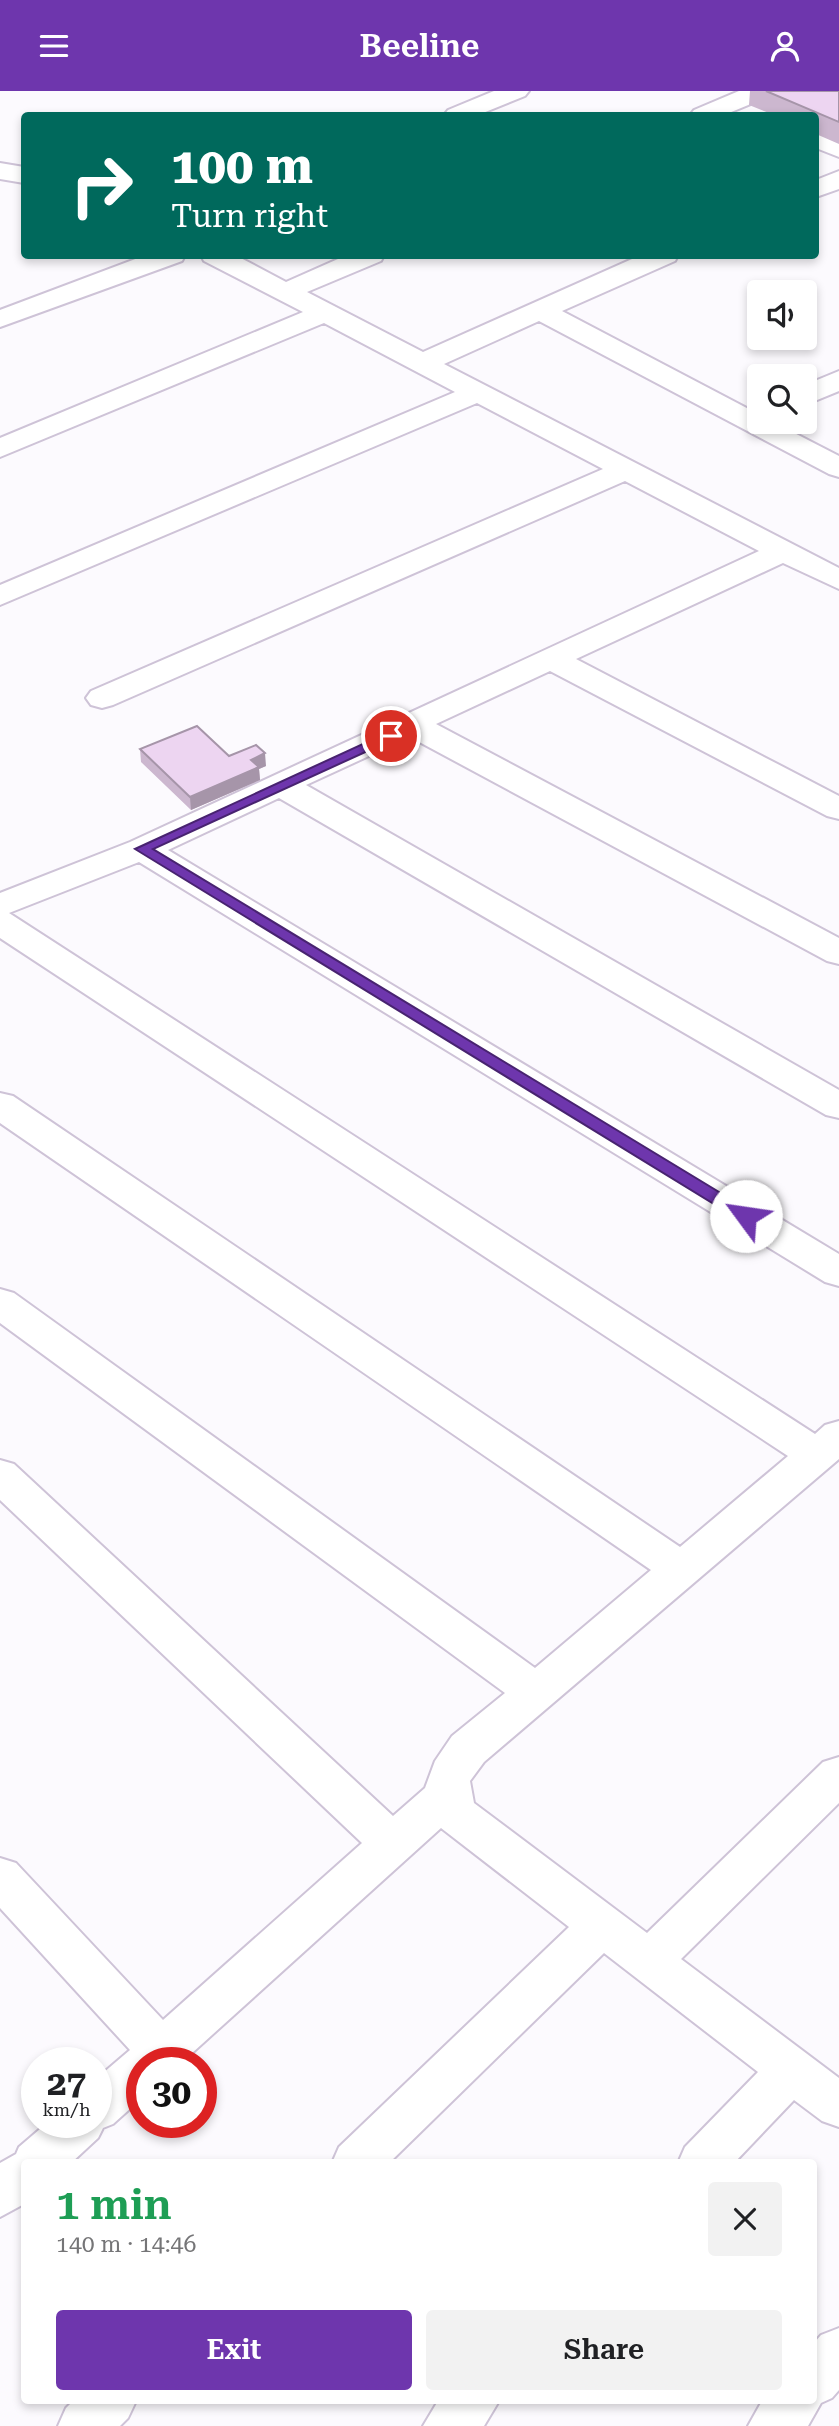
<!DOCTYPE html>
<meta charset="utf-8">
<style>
:root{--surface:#fff;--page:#f2f2f2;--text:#202124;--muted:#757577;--accent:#6e36ad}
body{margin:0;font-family:"Roboto Serif",serif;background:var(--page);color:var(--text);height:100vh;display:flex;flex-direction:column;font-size:26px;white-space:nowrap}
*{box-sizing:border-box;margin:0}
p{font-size:23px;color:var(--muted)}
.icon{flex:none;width:38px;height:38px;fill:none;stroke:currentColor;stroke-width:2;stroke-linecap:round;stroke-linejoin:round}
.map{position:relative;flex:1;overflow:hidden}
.drawer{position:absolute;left:21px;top:2068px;width:796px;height:245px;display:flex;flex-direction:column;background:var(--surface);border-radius:7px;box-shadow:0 4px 10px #0003}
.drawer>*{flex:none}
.hud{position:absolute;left:21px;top:21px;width:798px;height:147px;border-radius:7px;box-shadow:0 4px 10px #0003;background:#00695c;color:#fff;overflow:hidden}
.tools{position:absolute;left:747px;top:189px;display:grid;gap:14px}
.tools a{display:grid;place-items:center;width:70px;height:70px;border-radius:7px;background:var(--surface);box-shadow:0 4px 10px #0003;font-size:35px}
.speed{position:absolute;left:21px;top:1956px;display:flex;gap:14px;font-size:35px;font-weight:700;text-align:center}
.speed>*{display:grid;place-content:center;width:91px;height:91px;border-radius:50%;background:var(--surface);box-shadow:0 4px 10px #0003;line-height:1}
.speed small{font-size:18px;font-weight:400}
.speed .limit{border:10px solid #d22;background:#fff;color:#111}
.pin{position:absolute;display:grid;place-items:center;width:60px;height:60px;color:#fff;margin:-30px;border:4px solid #fff;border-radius:50%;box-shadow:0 2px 7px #0007}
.me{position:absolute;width:77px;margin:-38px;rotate:301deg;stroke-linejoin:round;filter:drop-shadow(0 0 5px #0008)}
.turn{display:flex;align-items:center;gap:24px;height:147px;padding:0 35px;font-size:32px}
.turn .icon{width:91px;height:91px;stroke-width:2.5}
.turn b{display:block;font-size:49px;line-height:60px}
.round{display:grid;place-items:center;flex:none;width:74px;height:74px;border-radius:7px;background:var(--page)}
.headline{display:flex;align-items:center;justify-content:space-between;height:119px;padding:0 35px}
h1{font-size:42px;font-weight:600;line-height:52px;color:#1e9e55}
.action{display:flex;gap:14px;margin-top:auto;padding:14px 35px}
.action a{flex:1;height:80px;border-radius:7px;background:var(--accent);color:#fff;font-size:28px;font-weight:600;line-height:80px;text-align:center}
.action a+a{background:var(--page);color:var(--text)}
header{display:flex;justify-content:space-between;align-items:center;height:91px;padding:0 35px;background:var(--accent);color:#fff;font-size:32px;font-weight:600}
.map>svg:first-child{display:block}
</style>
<header><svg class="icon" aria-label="menu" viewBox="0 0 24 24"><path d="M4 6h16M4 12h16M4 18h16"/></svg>Beeline<svg class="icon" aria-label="person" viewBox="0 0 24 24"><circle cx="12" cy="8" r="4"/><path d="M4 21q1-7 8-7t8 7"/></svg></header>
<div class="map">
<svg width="839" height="2335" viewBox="0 0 839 2335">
<rect width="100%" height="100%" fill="#fcfafe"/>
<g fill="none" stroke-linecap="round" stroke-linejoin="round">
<defs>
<path id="minor" d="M494 0H529L525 5 478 24H444L448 19Z
M739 0H774L770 5 724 24H690L694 19Z
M816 40 839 49V66L816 57Z
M0 72 24 76V92L0 88Z
M839 80V98L816 106V89Z
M146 164H185L182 170 0 236V219Z
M201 164H235L286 191 347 164H384L381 170 307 201 423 261 641 164H678L675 170 562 220 760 324V331H773L839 365V386L829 383 539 230 444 273 839 477V498L783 472 576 568 839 705V728L827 725 550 580 436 633 839 847V873L827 870 410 646 306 694 839 999V1027L826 1024 279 707 168 759 839 1163V1195L825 1191 139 771 9 822 815 1343 825 1334 839 1330V1368L484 1671 470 1690 474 1712 647 1842 823 1671 839 1666V1712L681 1868 839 1987V2036L822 2030 794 2009 734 2072H678L685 2056 758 1981 604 1862 389 2072H332L339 2056 569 1836 441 1737 181 1972H142V2007L113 2033 103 2037 98 2047 71 2072H24V2113L0 2126V2072L16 2063 19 2056 47 2032H96V1988L130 1959 0 1817V1767L16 1772 163 1929 362 1752 0 1409V1369L14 1373 393 1725 425 1697 435 1670 452 1645 505 1602 0 1232V1198L14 1202 535 1577 651 1479 0 1032V1002L13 1005 680 1456 788 1365 0 847V802L130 751 759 460 625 390 113 614 102 617 91 614 86 607 91 600 603 378 477 312 0 514V494L455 301 324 232 0 366V347L303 221 204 170Z
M839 280V300L805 314V294Z
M839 2237V2299L832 2307 821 2312 808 2335H748L762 2310H814V2252L821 2244Z
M73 2310H136L128 2327 120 2335H58L66 2317Z
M438 2310H499L484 2335H423Z"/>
</defs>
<use href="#minor" stroke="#cec3d7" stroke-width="4"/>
<use href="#minor" fill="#fff" fill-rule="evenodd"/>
</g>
<path fill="#ccb7cf" d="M750 0H839V53L816 43V24H774L749 14Z
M140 658 266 675 259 678 260 689 191 719 141 671Z"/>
<path fill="#a695a9" d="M265 662 266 675 259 678 260 689 191 719 190 706 251 669Z"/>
<path fill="#edd5f1" stroke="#a695a9" stroke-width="2" d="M766 0H839V31Z
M197 635 229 665 256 654 265 662 251 669 259 676 190 706 140 658Z"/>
<path fill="#6e36ad" stroke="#482370" stroke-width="2" d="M391 640 396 642V647L153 758 752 1121V1129H740L135 758Z"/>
</svg>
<div class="tools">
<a><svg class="icon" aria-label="sound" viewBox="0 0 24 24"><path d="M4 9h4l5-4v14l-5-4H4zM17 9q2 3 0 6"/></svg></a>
<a><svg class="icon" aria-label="search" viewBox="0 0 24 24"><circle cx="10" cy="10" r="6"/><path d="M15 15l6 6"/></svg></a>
</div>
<div class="speed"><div>27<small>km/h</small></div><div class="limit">30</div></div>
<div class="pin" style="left:391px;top:645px;background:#d93025"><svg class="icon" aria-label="arrive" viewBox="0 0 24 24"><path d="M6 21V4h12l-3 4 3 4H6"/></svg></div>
<svg class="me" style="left:746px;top:1125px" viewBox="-20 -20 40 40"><circle r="19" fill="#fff"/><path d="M0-13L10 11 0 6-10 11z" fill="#6e36ad"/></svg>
<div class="hud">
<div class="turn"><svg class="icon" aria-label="right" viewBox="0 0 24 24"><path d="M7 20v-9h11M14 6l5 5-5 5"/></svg><div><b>100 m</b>Turn right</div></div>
</div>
<section class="drawer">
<div class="headline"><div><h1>1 min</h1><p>140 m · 14:46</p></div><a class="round"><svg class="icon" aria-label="close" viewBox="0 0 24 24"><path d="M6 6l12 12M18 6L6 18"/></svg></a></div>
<div class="action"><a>Exit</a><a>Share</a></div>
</section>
</div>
